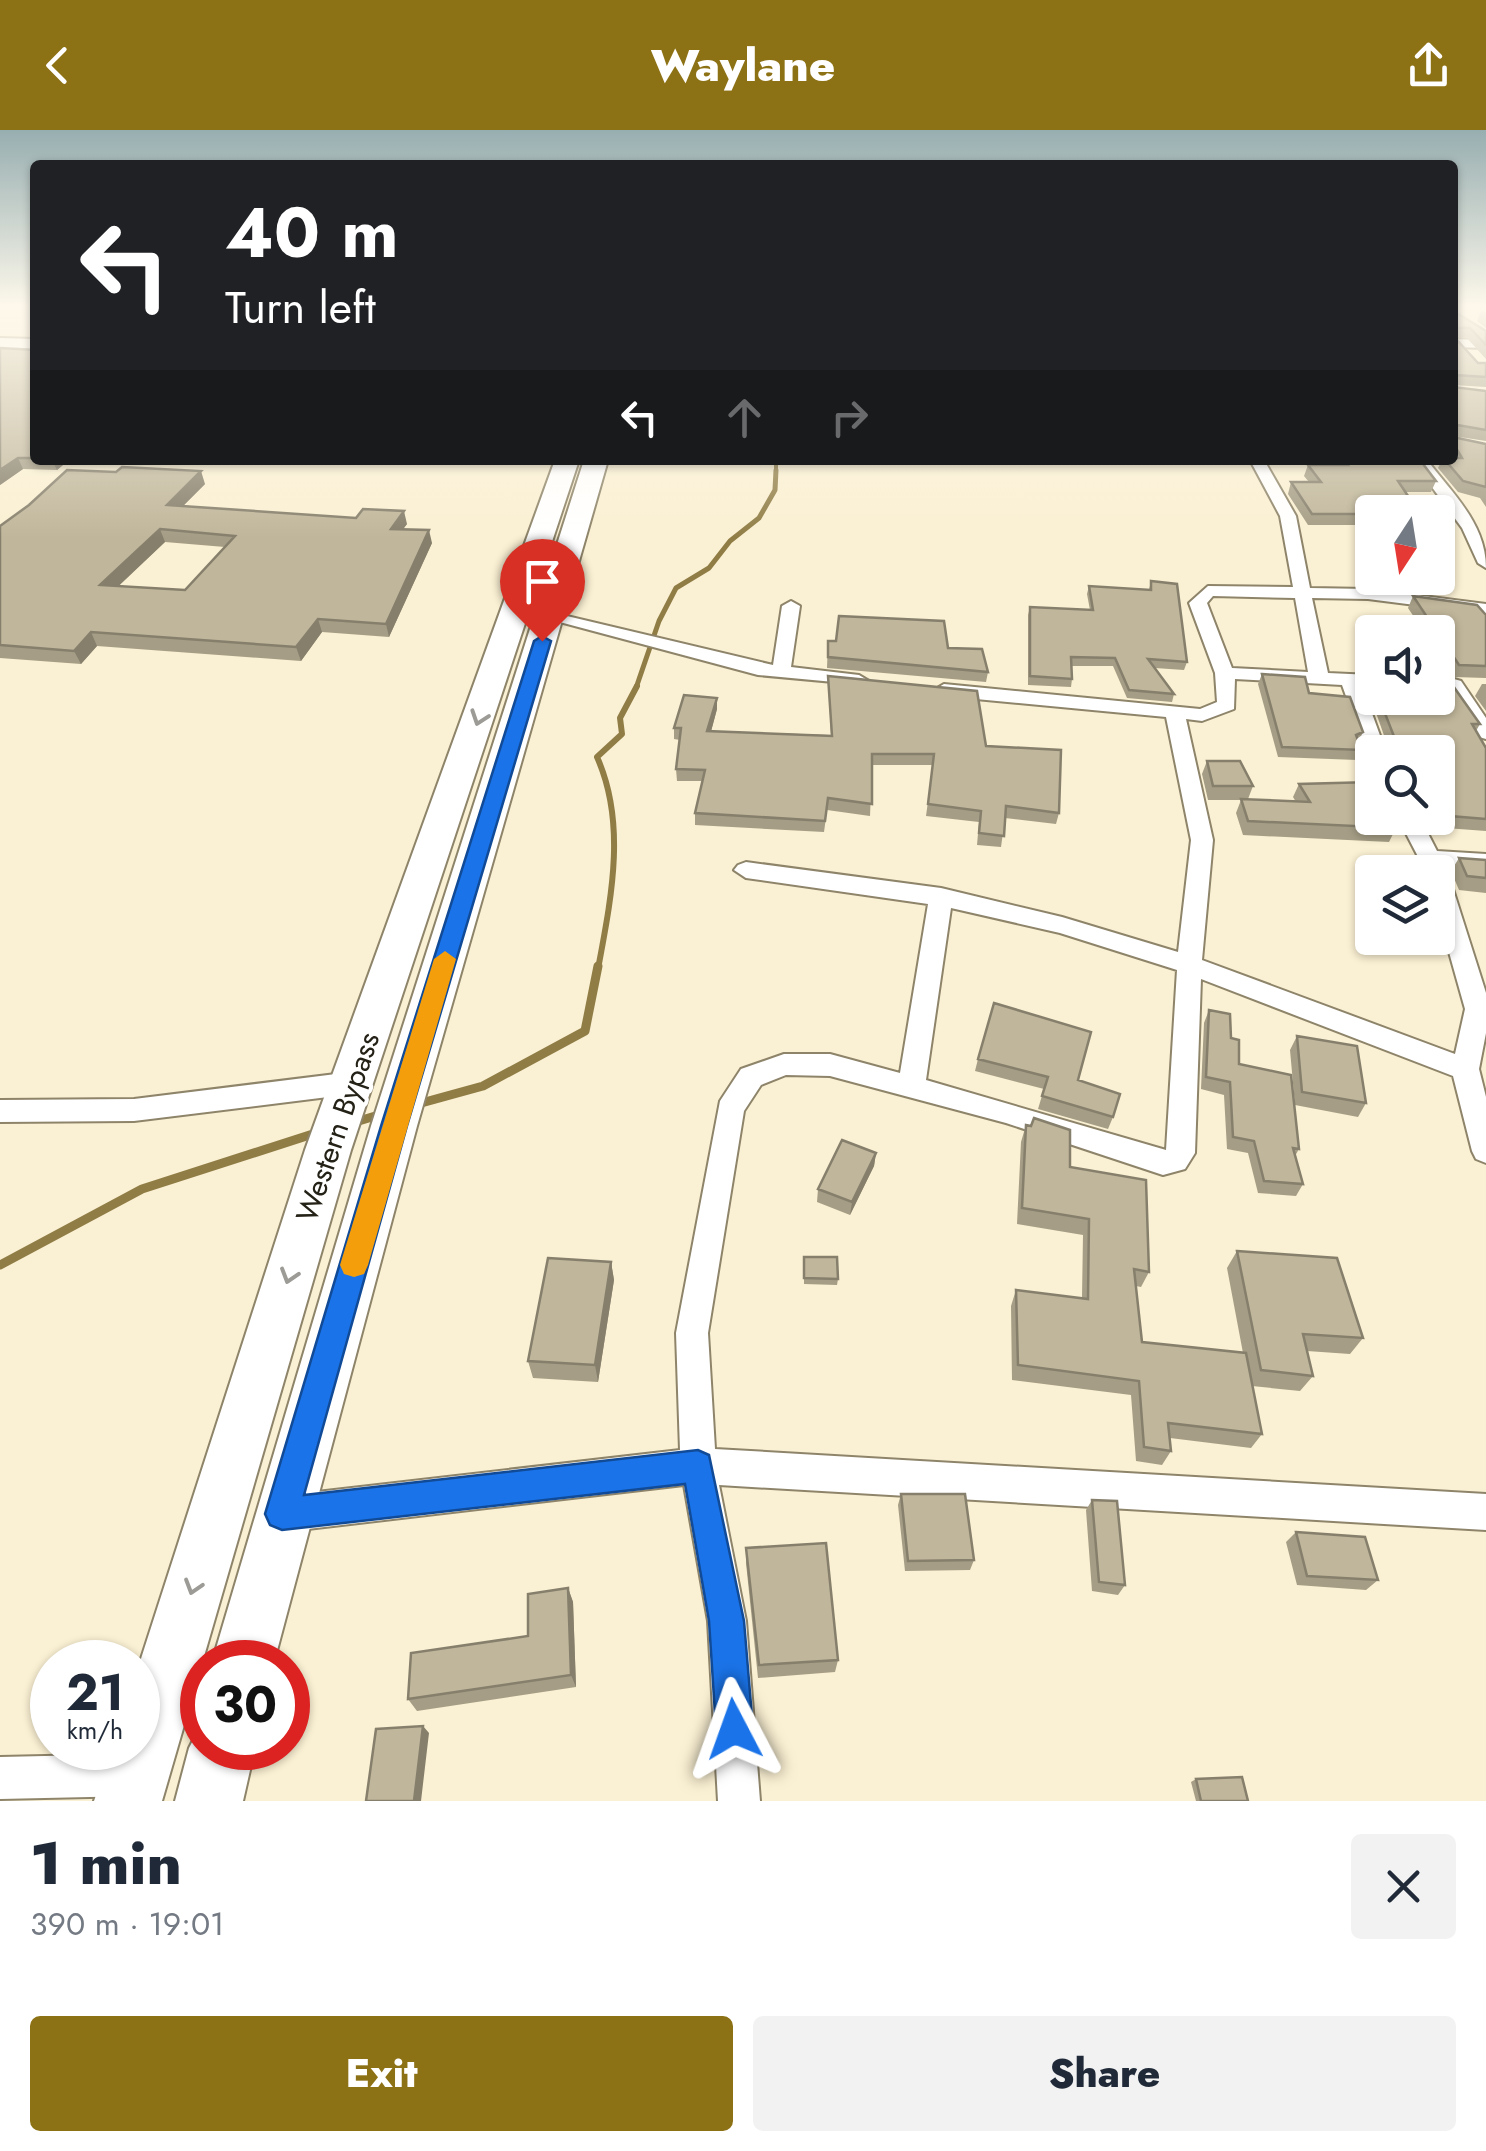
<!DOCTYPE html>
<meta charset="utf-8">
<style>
:root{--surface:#fff;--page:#f2f2f3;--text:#1f2937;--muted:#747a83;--accent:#8d7115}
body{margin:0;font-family:Jost,sans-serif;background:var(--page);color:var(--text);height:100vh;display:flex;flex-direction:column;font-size:38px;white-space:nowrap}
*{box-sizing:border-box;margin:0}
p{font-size:32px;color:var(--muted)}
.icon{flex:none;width:55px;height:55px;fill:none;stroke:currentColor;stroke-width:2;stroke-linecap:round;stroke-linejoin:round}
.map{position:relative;height:1671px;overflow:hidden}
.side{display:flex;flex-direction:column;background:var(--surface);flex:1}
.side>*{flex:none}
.hud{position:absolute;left:30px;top:30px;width:1428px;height:305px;border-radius:10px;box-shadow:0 2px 8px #0004;background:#202124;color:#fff;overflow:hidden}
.needle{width:65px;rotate:192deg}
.fabs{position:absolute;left:1355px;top:365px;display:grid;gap:20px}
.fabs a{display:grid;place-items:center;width:100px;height:100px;border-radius:10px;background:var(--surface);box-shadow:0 2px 8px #0004;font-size:50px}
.speed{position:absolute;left:30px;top:1510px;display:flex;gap:20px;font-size:50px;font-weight:700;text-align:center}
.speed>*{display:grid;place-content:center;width:130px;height:130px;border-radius:50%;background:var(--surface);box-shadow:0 2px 8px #0004;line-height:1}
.speed small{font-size:25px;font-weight:400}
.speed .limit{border:15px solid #d22;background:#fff;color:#111}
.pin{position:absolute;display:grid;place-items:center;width:85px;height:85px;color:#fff;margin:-102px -42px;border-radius:50% 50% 50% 0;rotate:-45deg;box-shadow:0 0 10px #0007}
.pin .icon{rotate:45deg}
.me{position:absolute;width:110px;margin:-55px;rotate:356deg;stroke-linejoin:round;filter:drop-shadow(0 0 8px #0008)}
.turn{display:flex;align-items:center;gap:35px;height:210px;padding:0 30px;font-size:45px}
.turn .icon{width:130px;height:130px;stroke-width:2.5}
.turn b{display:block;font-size:70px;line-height:85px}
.lanes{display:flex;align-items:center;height:95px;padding:0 30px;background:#0003;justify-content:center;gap:50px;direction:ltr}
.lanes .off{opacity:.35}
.round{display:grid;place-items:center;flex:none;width:105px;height:105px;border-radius:10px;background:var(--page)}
.headline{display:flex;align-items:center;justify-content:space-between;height:170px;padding:0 30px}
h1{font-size:60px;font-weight:800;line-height:75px}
.primary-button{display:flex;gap:20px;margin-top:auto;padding:20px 30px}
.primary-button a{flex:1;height:115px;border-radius:10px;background:var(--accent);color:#fff;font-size:40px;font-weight:800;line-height:115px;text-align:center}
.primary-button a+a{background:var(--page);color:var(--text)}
header{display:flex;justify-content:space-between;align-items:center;height:130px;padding:0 30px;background:var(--accent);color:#fff;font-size:45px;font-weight:800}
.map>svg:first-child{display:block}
</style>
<header><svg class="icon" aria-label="back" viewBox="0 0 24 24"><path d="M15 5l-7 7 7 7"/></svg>Waylane<svg class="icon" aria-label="share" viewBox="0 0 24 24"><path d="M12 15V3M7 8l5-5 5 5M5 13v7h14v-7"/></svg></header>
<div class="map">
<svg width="1486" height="1671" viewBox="0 0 1486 1671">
<rect width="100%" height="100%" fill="#faf0d3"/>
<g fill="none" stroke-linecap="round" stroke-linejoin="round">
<path stroke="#907d46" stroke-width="4" d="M776 342V330"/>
<path stroke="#907d46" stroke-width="5" d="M636 558 659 491 676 458 709 438 730 411 759 388 775 360 776 340"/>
<path stroke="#907d46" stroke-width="6" d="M598 839C611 769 627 694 597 627L622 604 620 588 637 556"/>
<path stroke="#907d46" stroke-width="9" d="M414 975 483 956 585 901 598 836
M352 993 382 984
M0 1135 142 1059 319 1002"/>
<defs>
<path id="minor" d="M1452 209 1486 210V218L1452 217Z
M1250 330H1264L1296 386 1310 458 1368 459 1486 474V484L1368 469 1312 468 1328 543 1372 545V557L1362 556 1386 622H1372V627L1366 622 1342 555 1235 549 1234 579 1202 591 1186 589 1213 710 1202 830 1455 924 1465 879 1438 783V742H1426L1398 688H1420L1437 721 1486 724V740L1446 737 1486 863V903L1479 939 1486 967V1033L1476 1029 1472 1021 1453 946 1201 849 1195 1023 1185 1039 1163 1045 1006 993 830 946 786 945 761 955 744 981 708 1203 715 1319 1486 1364V1400L719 1355 746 1491 760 1671H718L708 1491 684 1355 282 1402 269 1397 264 1384 269 1371 282 1366 680 1320 676 1203 720 971 741 939 784 924H830L900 943 928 774 746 748 734 740 738 735 746 732 941 758 1062 787 1178 822 1191 710 1166 587 944 566 934 560 944 554 1200 579 1217 572 1215 543 1189 473 1208 456 1293 457 1280 386ZM1213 466 1295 468 1308 542 1232 538 1207 473ZM951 778 1060 803 1177 840 1166 1020 926 950Z
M1412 330H1427C1453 364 1486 394 1486 438L1478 433 1462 398Z
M791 471 800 476 791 537 859 545 869 551 866 555 758 545 541 487 550 482 773 535 782 476Z
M1454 549 1461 551 1486 588V609L1479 607 1444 555Z
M352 942 362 945 366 953 362 961 352 964 134 991 0 992V970L134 969Z
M135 1624 150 1630 156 1645 150 1660 135 1666 0 1669V1627Z"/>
<path id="tertiary" d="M0 208 35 209V219L0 218Z"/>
<path id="primary" d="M555 330H579L351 1020 162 1671H94L112 1618H138V1538L305 1020Z
M584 330H608L417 996 274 1532H212L371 996Z
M202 1593V1618H255L243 1671H175L189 1618Z"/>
</defs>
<use href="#minor" stroke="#8e846a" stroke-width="4"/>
<use href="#tertiary" stroke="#8e846a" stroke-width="4"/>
<use href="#primary" stroke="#8e846a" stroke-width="4"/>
<use href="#minor" fill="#fff" fill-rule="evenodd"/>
<use href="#tertiary" fill="#fff" fill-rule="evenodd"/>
<use href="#primary" fill="#fff" fill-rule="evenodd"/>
</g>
<path fill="#a59d85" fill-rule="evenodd" d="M1452 180 1486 201V229L1466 207H1456L1478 233H1486V257L1453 255V257L1486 261V311L1453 306 1486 314V377L1480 368 1458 362 1438 338 1442 330H1452Z
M1481 181 1486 182V198L1477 191Z
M35 220V330H69L57 340 23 339 0 355Z
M1333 330H1420L1436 351 1431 362H1405L1416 378 1414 382H1372L1370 395H1308L1288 364 1291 352H1309L1304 346 1308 335H1336Z
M205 354 183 376 407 394 402 399 432 413 389 507 322 502 301 531 97 516 81 534 0 528V396L29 375ZM165 412 225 417 185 460 118 456Z
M1151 451 1187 532 1184 540 1155 538 1174 564 1172 572 1127 568 1113 536H1072V549L1071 557 1028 555V485L1030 477 1090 480 1087 464 1089 456 1149 460Z
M1413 466 1486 485V548L1454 547 1438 523V502H1424L1408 478Z
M828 511 948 518 988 542 986 552 827 538Z
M1262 544 1309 563 1363 602 1359 611 1362 620 1357 630 1278 627 1258 554Z
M828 546 986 616 1059 683 1056 694 1005 688 1001 717 977 715 979 692 926 686 933 635H872L870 686 827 680 824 702 695 695V683L702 651H677L676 639 680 610 674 609V598L717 568V579L711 601 831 605Z
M1372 549V568H1438L1480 594 1476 601 1486 618V701L1432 697 1428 688H1438V622H1378L1379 619 1387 614 1368 560Z
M1482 554H1486V581L1475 566Z
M1207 631 1253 656 1248 669 1296 672 1293 667 1299 654 1396 698 1389 712 1243 705 1236 683 1241 670H1208L1202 644Z
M1459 728 1486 730V763L1459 760 1451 741Z
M1209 880 1231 908 1239 934 1299 1019 1295 1026 1303 1054 1296 1066 1258 1063 1248 1023 1227 1019 1224 965 1201 959 1204 893Z
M1297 906 1366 973 1358 987 1295 975 1290 920Z
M978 929 1078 950 1113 987 1108 999 1038 979 1044 959 975 941Z
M1026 995 1070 1037 1149 1142 1141 1157 1136 1156 1142 1212 1243 1223 1227 1138 1237 1121 1363 1208 1350 1224 1307 1221 1313 1246 1300 1261 1252 1256 1262 1304 1251 1318 1170 1308 1171 1321 1162 1335 1136 1331 1131 1265 1012 1250 1011 1176 1016 1160 1082 1168 1083 1105 1017 1094 1021 1012Z
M876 1023 874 1036 850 1085 817 1072 818 1059Z
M804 1127 838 1149 837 1155 804 1154Z
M611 1132 614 1150 598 1252 533 1248 528 1231Z
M901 1364 974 1430 970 1440 905 1441 898 1375Z
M1092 1370 1125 1455 1118 1465 1092 1461 1086 1380Z
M1296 1402 1378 1450 1366 1460 1297 1455 1286 1412Z
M746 1418 838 1530 835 1542 758 1548 746 1433Z
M568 1458 573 1472 576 1557 417 1581 408 1569 528 1506Z
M1196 1649 1248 1671H1196L1191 1652Z"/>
<path fill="#867f6c" d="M18 328 23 339 0 355V340Z
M52 330H69L57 340Z
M201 341 205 354 171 388 167 375Z
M404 381 407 394 394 412 391 399Z
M160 399 165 412 106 468 100 455Z
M429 400 432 413 389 507 386 494Z
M318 489 322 502 301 531 296 517Z
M91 502 97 516 81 534 74 521Z
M717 568V579L708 613 707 601Z
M876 1023 874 1036 850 1085 852 1072Z
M611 1132 614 1150 598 1252 595 1235Z
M568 1458 573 1472 576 1557 571 1545Z
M423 1596 429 1603 421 1671H414Z"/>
<path fill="#c0b69b" stroke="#867f6c" stroke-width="2.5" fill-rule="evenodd" d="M1452 180 1486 201V215L1470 198H1456V209L1478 233H1486V247L1456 245 1453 257 1486 261V300L1457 295 1453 307 1486 314V357L1463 351 1445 330H1452V328H1462L1452 311Z
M0 218 35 220V328H18L0 340Z
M1345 330H1420L1436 351H1398L1416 378 1369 376 1374 382 1372 384H1312L1291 352H1321L1308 335H1348Z
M122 337 201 341 167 375 356 388 363 379 404 381 391 399 429 400 386 494 318 489 296 517 91 502 74 521 0 515V396L29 375 67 340 116 342ZM160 399 235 406 185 460 100 455Z
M1151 451 1177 454 1187 532 1148 529 1174 564 1129 560 1115 528 1071 527 1072 549 1030 546V477L1093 480 1089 456 1151 460Z
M1413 466 1477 475 1486 485V536L1459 535Z
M839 486 944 491 948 518 982 519 988 542 828 527V511H836Z
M1262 544 1305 547 1309 563 1350 567 1363 602 1356 605 1362 620 1282 617Z
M828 546 977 561 986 616 1061 620 1059 683 1006 676 1004 706 979 703 981 681 928 674 934 624H872V674L828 668 825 691 695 683 705 640 676 639 681 598H674L684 565 717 568 707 601 832 606Z
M1438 552 1451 553 1480 594H1472L1486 618V689L1438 685V622L1379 619 1395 609 1379 568H1438Z
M1207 631H1240L1253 656H1213Z
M1372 652V688H1392L1396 698 1248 691 1241 669 1310 672 1299 654Z
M1459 728 1486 730V748L1467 746Z
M1383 737 1412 740 1413 742H1384Z
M994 873 1091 902 1078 950 1120 964 1113 987 1042 966 1048 947 978 929Z
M1209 880 1230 884 1231 908 1239 910V934L1291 945 1299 1019 1293 1018 1303 1054 1264 1051 1254 1011 1233 1007 1230 952 1206 947Z
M1297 906 1357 916 1366 973 1302 962Z
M1034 988 1070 1000V1037L1146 1050 1149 1142 1134 1139 1142 1212 1246 1223 1262 1304 1168 1293 1171 1321 1144 1317 1139 1251 1018 1235 1016 1160 1088 1169 1089 1089 1022 1078 1026 995 1031 996Z
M842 1010 876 1023 852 1072 818 1059Z
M1237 1121 1337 1128 1363 1208 1303 1204 1313 1246 1261 1240Z
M804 1127H837L838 1149 804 1148Z
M548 1128 611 1132 595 1235 528 1231Z
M901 1364H965L974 1430 908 1431Z
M1092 1370 1117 1371 1125 1455 1099 1452Z
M1296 1402 1365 1407 1378 1450 1307 1446Z
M826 1413 838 1530 759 1535 746 1418Z
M568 1458 571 1545 408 1569 411 1523 528 1506V1464Z
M423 1596 414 1671H366L376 1599Z
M1242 1647 1248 1671H1201L1196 1649Z"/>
<defs><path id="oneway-chevron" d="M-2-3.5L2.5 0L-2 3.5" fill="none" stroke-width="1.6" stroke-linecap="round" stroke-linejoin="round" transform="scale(2.5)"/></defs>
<g stroke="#9c9b96">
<use href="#oneway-chevron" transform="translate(479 588) rotate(109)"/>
<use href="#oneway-chevron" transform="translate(289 1146) rotate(107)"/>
<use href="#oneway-chevron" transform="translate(193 1457) rotate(107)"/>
</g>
<linearGradient id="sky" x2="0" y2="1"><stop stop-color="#97aeb0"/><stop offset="0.43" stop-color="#fdf8eb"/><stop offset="1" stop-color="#fdf8eb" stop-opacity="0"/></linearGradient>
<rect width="1486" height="408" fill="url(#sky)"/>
<path fill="#1a73e8" stroke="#114b97" stroke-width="2.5" d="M542 506 551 511 407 996 304 1365 698 1320 709 1325 744 1491 753 1599 747 1612 734 1617 721 1612 716 1599 709 1491 685 1354 282 1400 270 1395 265 1384 381 996 534 511Z"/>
<path fill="#f59e0b" d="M445 821 456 829 368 1135 364 1144 354 1147 344 1144 340 1135 434 829Z"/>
<g text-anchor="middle" stroke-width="8" stroke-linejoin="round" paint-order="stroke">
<g font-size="30" fill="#242116" stroke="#fff">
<text transform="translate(338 997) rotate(-71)" y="10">Western Bypass</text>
</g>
</g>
</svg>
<div class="fabs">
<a><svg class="needle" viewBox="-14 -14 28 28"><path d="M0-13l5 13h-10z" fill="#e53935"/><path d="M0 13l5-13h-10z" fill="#747a83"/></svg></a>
<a><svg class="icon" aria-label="sound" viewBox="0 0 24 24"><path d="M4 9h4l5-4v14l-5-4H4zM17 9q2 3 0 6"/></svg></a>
<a><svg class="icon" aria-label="search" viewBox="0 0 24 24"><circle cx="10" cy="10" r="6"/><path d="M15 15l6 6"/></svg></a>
<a><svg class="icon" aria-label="layers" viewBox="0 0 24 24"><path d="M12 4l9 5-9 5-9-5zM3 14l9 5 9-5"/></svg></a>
</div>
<div class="speed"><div>21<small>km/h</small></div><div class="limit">30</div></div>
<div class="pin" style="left:542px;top:511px;background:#d93025"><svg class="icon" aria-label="arrive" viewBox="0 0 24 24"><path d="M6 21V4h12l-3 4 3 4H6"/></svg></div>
<svg class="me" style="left:734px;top:1599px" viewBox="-20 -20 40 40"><path d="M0-17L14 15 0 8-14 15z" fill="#1a73e8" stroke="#fff" stroke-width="4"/></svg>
<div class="hud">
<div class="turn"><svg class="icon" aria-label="left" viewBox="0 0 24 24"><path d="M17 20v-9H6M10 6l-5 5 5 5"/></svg><div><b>40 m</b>Turn left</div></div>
<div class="lanes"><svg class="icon" aria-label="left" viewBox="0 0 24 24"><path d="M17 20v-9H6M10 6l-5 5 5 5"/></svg><svg class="icon off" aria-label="ahead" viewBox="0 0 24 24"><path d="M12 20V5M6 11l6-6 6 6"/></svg><svg class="icon off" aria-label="right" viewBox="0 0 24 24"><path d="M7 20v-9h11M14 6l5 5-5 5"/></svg></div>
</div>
</div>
<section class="side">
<div class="headline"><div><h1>1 min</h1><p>390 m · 19:01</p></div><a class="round"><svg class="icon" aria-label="close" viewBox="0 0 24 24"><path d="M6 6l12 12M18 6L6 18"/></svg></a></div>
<div class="primary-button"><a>Exit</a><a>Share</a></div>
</section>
